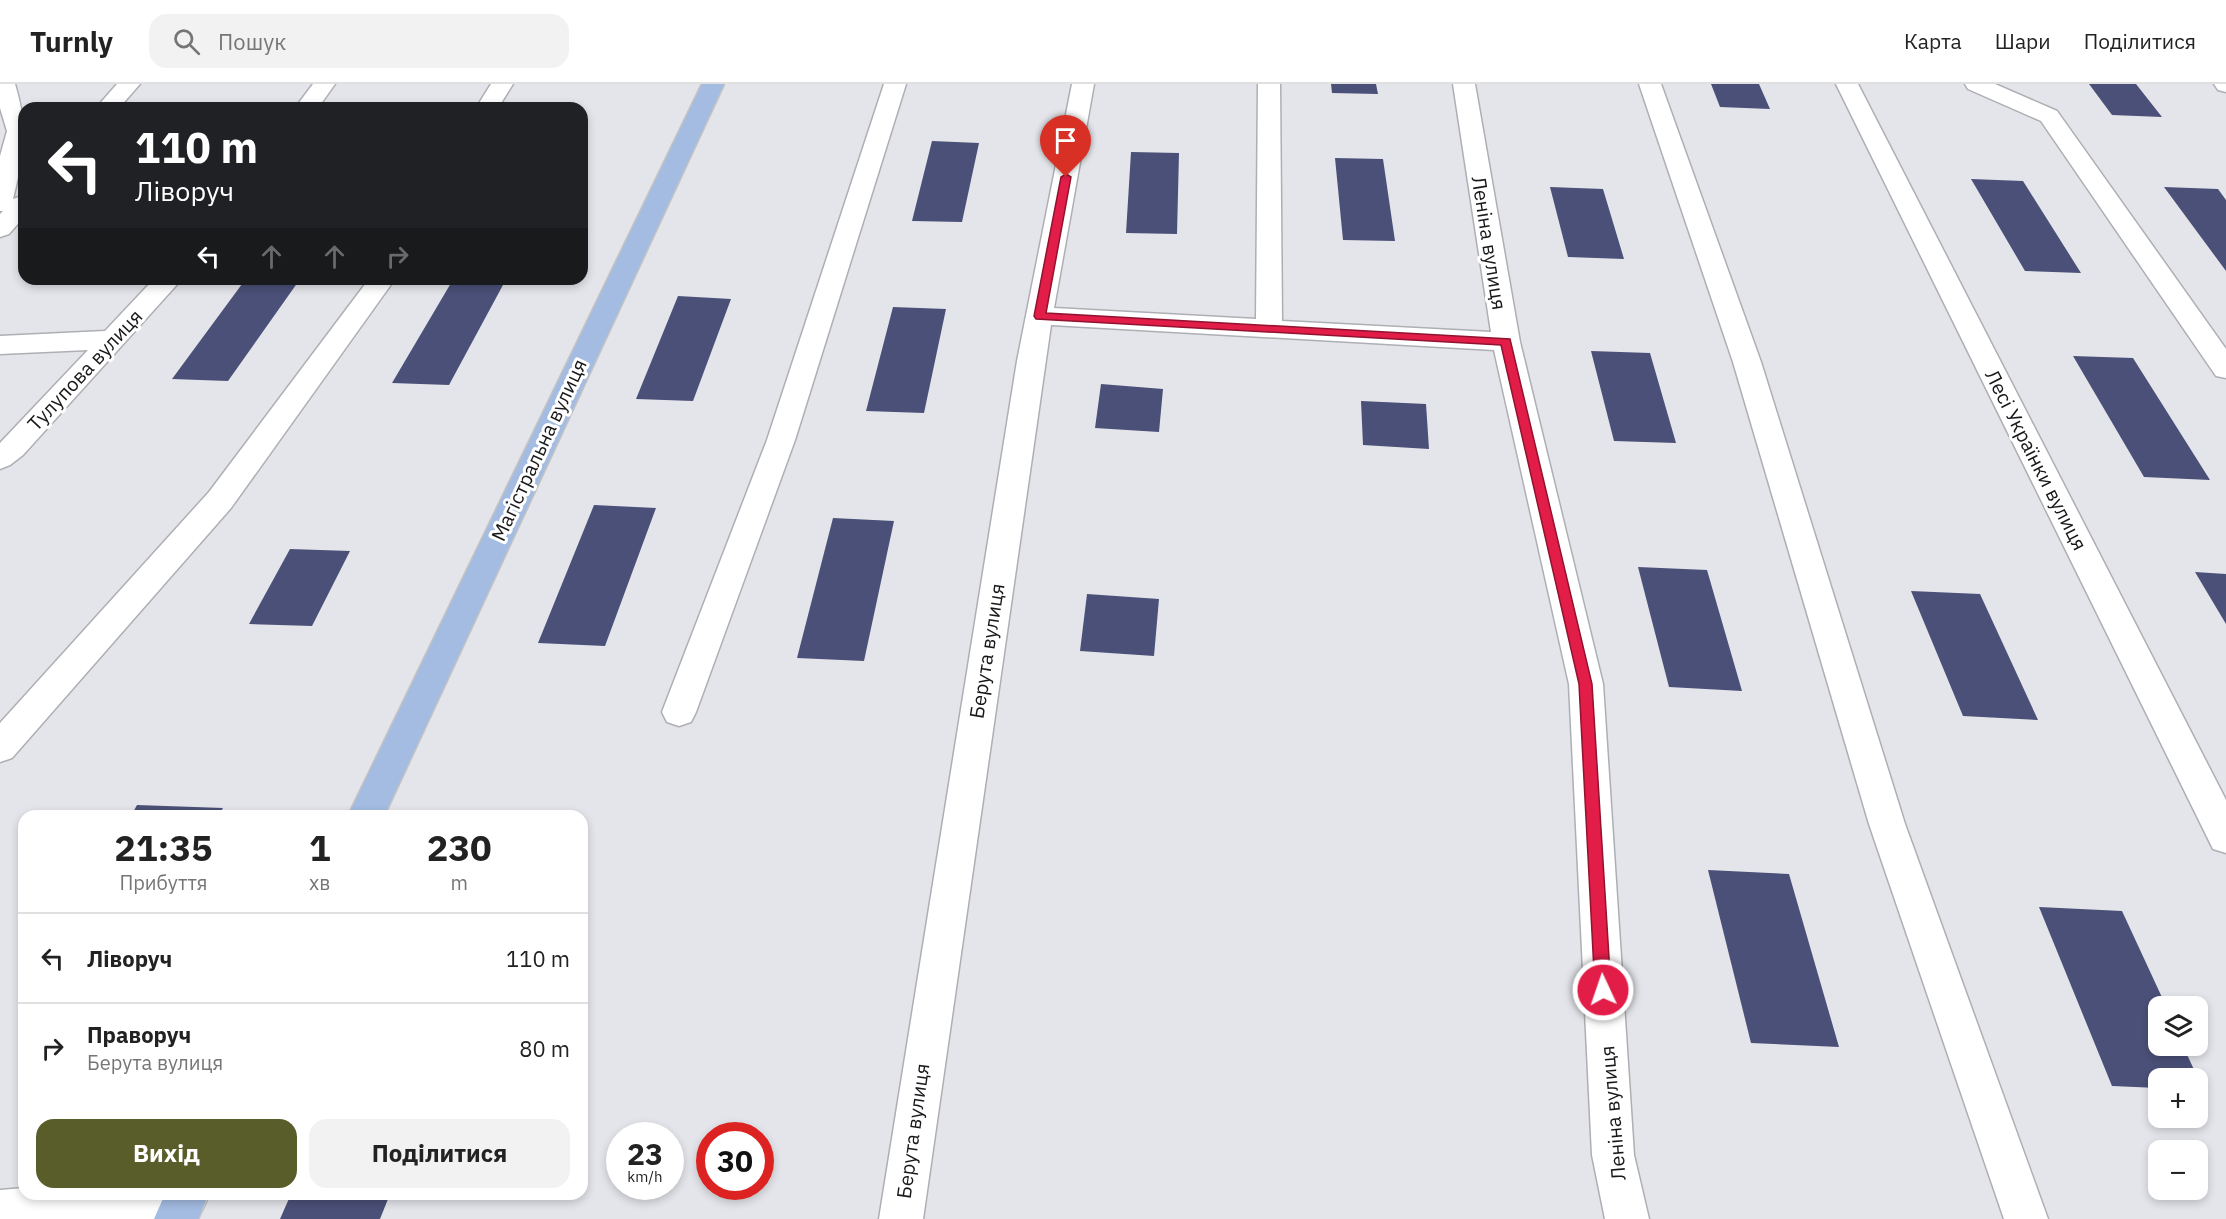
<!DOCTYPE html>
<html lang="uk">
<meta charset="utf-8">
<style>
:root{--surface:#fff;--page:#f2f2f2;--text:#222;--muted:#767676;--line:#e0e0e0;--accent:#595d2a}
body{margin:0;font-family:"IBM Plex Sans",sans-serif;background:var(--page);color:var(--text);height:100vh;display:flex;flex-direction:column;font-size:22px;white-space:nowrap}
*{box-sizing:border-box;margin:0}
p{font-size:20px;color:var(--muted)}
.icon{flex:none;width:33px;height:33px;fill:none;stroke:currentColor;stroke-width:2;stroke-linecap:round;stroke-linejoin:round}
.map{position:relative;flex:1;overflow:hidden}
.panel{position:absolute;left:18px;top:726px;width:570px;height:390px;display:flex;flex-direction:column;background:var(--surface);border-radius:18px;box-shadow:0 3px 9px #0003}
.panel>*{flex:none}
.banner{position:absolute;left:18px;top:18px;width:570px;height:183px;border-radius:18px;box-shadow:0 3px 9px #0003;background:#202124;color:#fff;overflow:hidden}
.tools{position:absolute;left:2148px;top:912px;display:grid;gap:12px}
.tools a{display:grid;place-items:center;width:60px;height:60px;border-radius:12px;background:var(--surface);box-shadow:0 3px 9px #0003;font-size:30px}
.speed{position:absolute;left:606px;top:1038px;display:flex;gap:12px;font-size:30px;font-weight:700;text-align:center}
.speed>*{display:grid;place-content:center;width:78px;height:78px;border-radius:50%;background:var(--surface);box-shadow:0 3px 9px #0003;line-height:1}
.speed small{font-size:15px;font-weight:400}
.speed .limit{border:9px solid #d22;background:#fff;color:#111}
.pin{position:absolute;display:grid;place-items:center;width:51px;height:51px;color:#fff;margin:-62px -26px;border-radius:50% 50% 50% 0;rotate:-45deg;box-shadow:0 0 6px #0007}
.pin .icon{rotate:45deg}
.me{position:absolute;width:66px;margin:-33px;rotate:357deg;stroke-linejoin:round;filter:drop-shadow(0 0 4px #0008)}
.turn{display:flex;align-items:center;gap:21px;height:126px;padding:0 18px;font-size:27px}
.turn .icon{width:78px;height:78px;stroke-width:2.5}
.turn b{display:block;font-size:42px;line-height:51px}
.lanes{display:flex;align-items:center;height:57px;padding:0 18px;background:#0003;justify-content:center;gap:30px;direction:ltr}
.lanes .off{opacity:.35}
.eta{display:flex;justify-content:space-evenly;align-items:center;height:102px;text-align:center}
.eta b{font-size:36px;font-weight:700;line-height:42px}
.action{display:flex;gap:12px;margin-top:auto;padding:12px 18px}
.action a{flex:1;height:69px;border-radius:18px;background:var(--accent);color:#fff;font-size:24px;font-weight:700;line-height:69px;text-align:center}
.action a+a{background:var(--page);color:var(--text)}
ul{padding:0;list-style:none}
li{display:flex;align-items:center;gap:18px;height:90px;padding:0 18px;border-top:2px solid var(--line)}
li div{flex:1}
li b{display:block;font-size:22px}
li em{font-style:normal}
header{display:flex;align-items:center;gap:36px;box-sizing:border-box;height:84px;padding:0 30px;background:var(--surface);border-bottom:2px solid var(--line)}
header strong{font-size:28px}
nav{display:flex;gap:33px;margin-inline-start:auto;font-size:21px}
.search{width:420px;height:54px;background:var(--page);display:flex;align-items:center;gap:15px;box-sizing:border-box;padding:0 21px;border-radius:18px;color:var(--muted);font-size:22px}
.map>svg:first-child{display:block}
</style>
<header>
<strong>Turnly</strong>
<div class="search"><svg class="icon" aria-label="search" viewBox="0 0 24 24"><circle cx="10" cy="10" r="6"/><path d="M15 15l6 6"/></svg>Пошук</div>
<nav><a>Карта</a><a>Шари</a><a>Поділитися</a></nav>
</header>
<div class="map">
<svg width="2226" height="1135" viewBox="0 0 2226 1135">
<rect width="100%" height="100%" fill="#e4e5ea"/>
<path fill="#4b5078" d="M1331 0H1376L1378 10 1332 9Z
M1711 0H1759L1770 25 1720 23Z
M2089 0H2136L2162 33 2112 31Z
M932 57 979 59 962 138 912 137Z
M1131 68 1179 69 1177 150 1126 149Z
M1335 74 1383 75 1395 157 1343 156Z
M1971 95 2023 97 2081 189 2025 187Z
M1550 103 1603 105 1624 175 1568 173Z
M2164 103 2218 105 2226 116V187Z
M245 196 298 198 228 297 172 295Z
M451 199 503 201 449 301 392 299Z
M678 212 731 215 693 317 636 315Z
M893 223 946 225 924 329 866 327Z
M1591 267 1650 269 1676 359 1614 357Z
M2073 272 2133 274 2210 396 2144 393Z
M1101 300 1163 305 1159 348 1095 344Z
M1361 317 1426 320 1429 365 1363 361Z
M594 421 656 424 605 562 538 559Z
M833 434 894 437 864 577 797 574Z
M290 465 350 467 312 542 249 540Z
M1638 483 1707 486 1742 607 1669 603Z
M2195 488 2226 490V540Z
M1911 507 1980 510 2038 636 1963 632Z
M1087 510 1159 515 1154 572 1080 567Z
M137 721 223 724 218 732H131Z
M1708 786 1789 790 1839 963 1751 959Z
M2039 823 2122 827 2166 922H2158V962H2183L2204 1007H2198V994H2158V1004L2112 1002Z
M291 1110H390L380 1135H280Z"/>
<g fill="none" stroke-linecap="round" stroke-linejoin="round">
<defs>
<path id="minor" d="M0 0H15C29 47 24 69 13 115L24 111V133L9 150 0 153V130L3 127H0V72L7 47 0 24Z
M117 0H140L119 24H96Z
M313 0H335L318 24H295Z
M491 0H513L498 24H476Z
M884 0H906L795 356 696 628 691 638 679 642 667 638 662 628 767 356Z
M1072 0H1094L1054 224 1256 235 1258 0H1280L1282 237 1491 248 1453 0H1475L1520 258 1603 600 1634 1071 1649 1135H1605L1592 1071 1569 600 1494 266 1051 241 923 1135H879L1017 277Z
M1639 0H1661L1761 278 1905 740 2048 1135H2004L1869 740 1733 278Z
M1836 0H1858L2226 716V769L2213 765Z
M1965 0H1995L2057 27 2226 265V294L2216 292 2041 37 1968 5Z
M2214 0H2226V8L2218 6Z
M154 195H182L23 371 10 381 0 385V359L88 266 0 270V252L105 247Z
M369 195H395L231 424 12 674 0 678V639L209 408Z
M24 1104V1110L209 1111 202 1126 187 1133 162 1135H0V1106Z"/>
<path id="major" d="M702 0H724L384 732H348Z
M165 1110H209L198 1135H154Z"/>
</defs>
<use href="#minor" stroke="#aeafb4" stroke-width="3"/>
<use href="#major" stroke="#c3c3c3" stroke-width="3"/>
<use href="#minor" fill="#fff" fill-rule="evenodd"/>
<use href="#major" fill="#a4bce2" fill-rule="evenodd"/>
</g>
<path fill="#e11d48" stroke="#92132f" stroke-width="1.5" d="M1066 90 1071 93 1046 229 1510 255 1592 600 1611 906 1609 912 1603 914 1597 912 1595 906 1579 600 1501 261 1036 235 1034 232 1061 93Z"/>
<g text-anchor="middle" stroke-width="6" stroke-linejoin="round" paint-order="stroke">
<g font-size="20" fill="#18181a" stroke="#fff">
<text transform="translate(1489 159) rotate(81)" y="7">Леніна вулиця</text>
<text transform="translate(85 286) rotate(-47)" y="7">Тулупова вулиця</text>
<text transform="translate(539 366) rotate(-65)" y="7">Магістральна вулиця</text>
<text transform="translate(2036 376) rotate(63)" y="7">Лесі Українки вулиця</text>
<text transform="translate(987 567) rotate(-81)" y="7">Берута вулиця</text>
<text transform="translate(1613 1029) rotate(-95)" y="7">Леніна вулиця</text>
<text transform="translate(913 1047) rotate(-82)" y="7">Берута вулиця</text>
</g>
</g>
</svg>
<div class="tools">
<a><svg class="icon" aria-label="layers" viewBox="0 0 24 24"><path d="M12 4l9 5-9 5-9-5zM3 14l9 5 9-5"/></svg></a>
<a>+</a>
<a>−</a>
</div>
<div class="speed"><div>23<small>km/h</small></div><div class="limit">30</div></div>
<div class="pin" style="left:1066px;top:93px;background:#d93025"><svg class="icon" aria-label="arrive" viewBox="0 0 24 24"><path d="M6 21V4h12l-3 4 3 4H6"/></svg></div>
<svg class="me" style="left:1603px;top:906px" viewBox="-20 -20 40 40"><circle r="17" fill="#e11d48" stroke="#fff" stroke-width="3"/><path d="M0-11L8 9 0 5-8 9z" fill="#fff"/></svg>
<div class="banner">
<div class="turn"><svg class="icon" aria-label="left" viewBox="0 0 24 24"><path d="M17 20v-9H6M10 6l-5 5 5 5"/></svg><div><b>110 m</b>Ліворуч</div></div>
<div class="lanes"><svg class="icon" aria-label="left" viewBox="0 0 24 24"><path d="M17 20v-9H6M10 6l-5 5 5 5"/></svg><svg class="icon off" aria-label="ahead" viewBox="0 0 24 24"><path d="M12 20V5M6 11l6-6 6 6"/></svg><svg class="icon off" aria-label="ahead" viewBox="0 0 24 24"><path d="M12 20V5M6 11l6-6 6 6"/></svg><svg class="icon off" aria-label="right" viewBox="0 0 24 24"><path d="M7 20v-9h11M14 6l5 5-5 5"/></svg></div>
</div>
<section class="panel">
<div class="eta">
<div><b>21:35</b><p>Прибуття</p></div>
<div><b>1</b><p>хв</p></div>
<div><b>230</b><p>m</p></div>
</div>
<ul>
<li><svg class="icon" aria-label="left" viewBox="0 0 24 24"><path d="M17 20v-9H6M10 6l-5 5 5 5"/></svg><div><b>Ліворуч</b></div><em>110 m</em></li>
<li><svg class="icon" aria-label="right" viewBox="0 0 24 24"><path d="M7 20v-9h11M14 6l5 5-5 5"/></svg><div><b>Праворуч</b><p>Берута вулиця</p></div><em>80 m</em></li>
</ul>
<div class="action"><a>Вихід</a><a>Поділитися</a></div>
</section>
</div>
